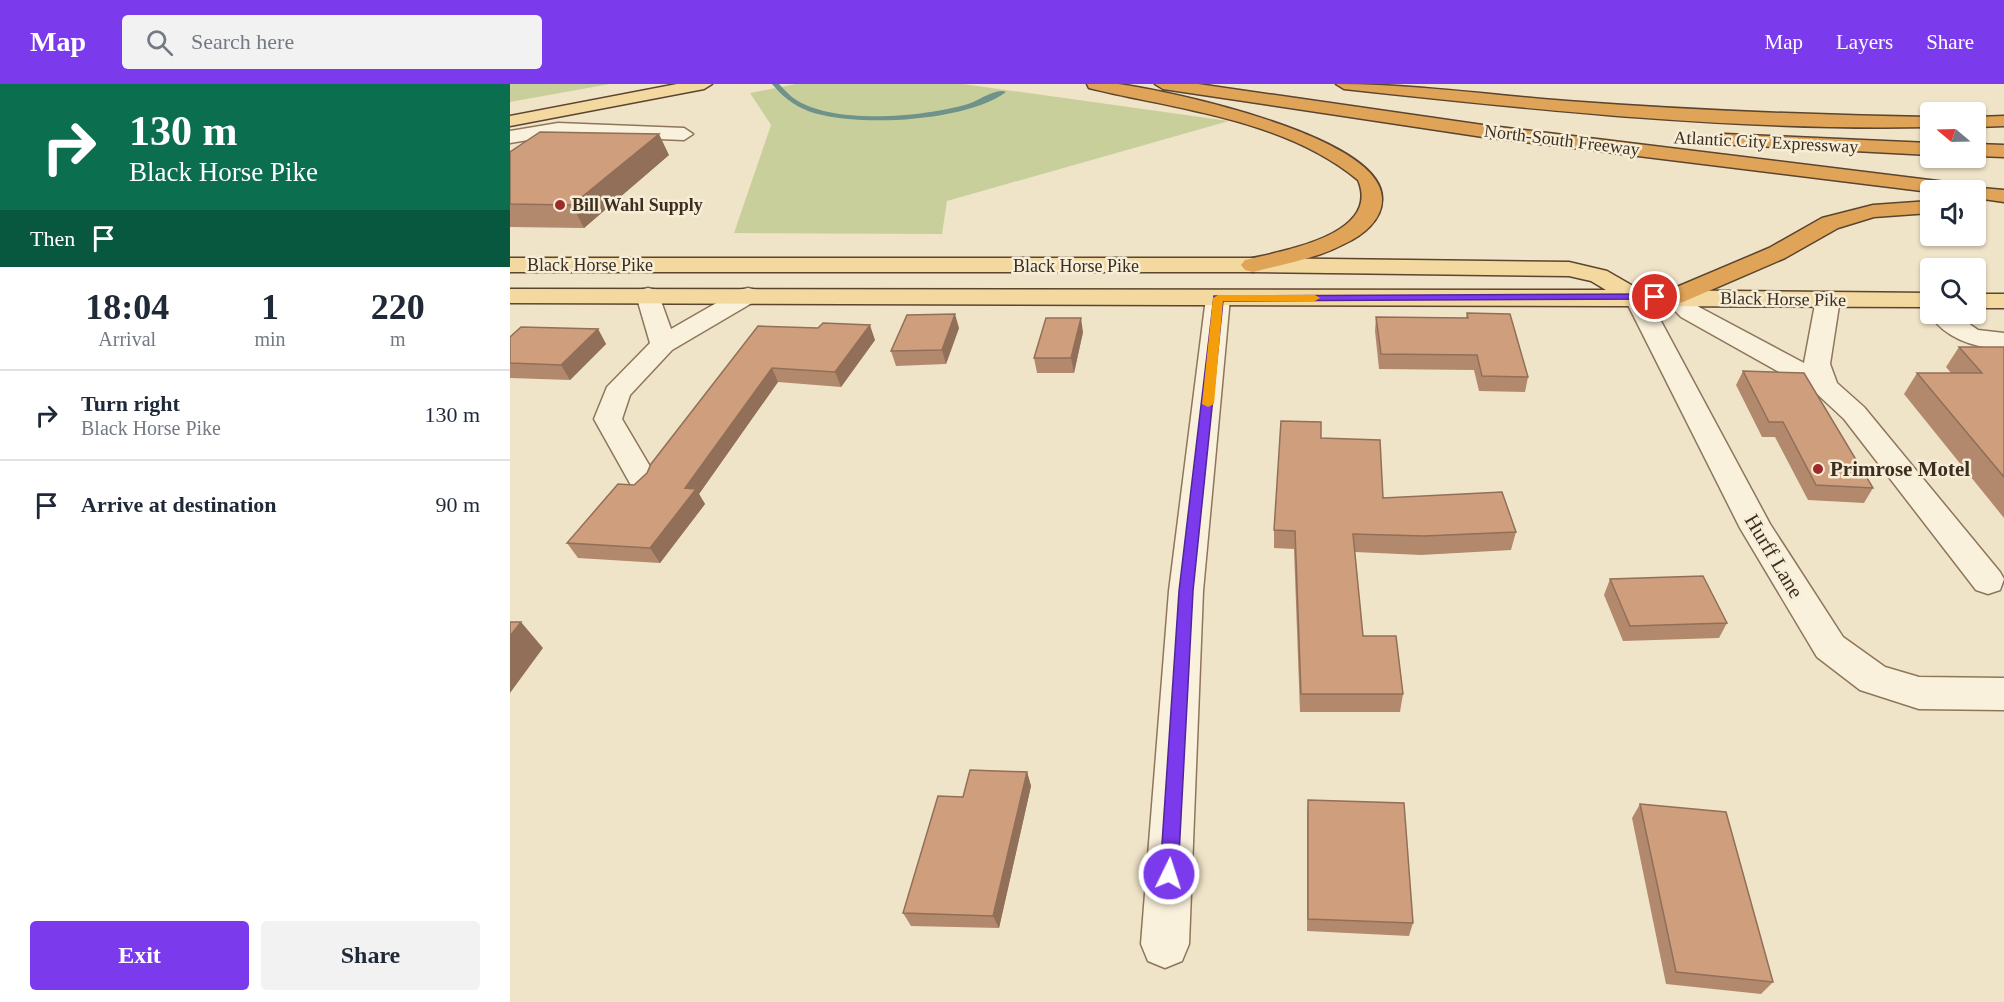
<!DOCTYPE html>
<style>
:root{--surface:#fff;--page:#f2f2f3;--text:#1f2937;--muted:#747a83;--line:#e0e1e3;--accent:#7c3aed}
body{margin:0;font-family:Georgia,serif;background:var(--page);color:var(--text);height:100vh;display:flex;flex-direction:column;font-size:22px;white-space:nowrap}
*{box-sizing:border-box;margin:0}
p{font-size:20px;color:var(--muted)}
.icon{flex:none;width:33px;height:33px;fill:none;stroke:currentColor;stroke-width:2;stroke-linecap:round;stroke-linejoin:round}
.map{position:relative;flex:1;overflow:hidden}
.panel{display:flex;flex-direction:column;background:var(--surface);width:510px}
.panel>*{flex:none}
.banner{background:#0b6e4f;color:#fff;overflow:hidden}
.needle{width:39px;rotate:289deg}
.buttons{position:absolute;left:1410px;top:18px;display:grid;gap:12px}
.buttons a{display:grid;place-items:center;width:66px;height:66px;border-radius:6px;background:var(--surface);box-shadow:0 2px 4px #0004;font-size:30px}
.pin{position:absolute;display:grid;place-items:center;width:51px;height:51px;color:#fff;margin:-26px;border:3px solid #fff;border-radius:50%;box-shadow:0 2px 6px #0007}
.me{position:absolute;width:66px;margin:-33px;rotate:4deg;stroke-linejoin:round;filter:drop-shadow(0 0 4px #0008)}
.turn{display:flex;align-items:center;gap:21px;height:126px;padding:0 30px;font-size:27px}
.turn .icon{width:78px;height:78px;stroke-width:2.5}
.turn b{display:block;font-size:42px;line-height:51px}
.then{display:flex;align-items:center;height:57px;padding:0 30px;background:#0003;gap:12px;font-size:22px}
.eta{display:flex;justify-content:space-evenly;align-items:center;height:102px;text-align:center}
.eta b{font-size:36px;font-weight:700;line-height:42px}
.cta{display:flex;gap:12px;margin-top:auto;padding:12px 30px}
.cta a{flex:1;height:69px;border-radius:6px;background:var(--accent);color:#fff;font-size:24px;font-weight:700;line-height:69px;text-align:center}
.cta a+a{background:var(--page);color:var(--text)}
ul{padding:0;list-style:none}
li{display:flex;align-items:center;gap:18px;height:90px;padding:0 30px;border-top:2px solid var(--line)}
li div{flex:1}
li b{display:block;font-size:22px}
li em{font-style:normal}
header{display:flex;align-items:center;gap:36px;box-sizing:border-box;height:84px;padding:0 30px;background:var(--accent);color:#fff}
header strong{font-size:28px}
nav{display:flex;gap:33px;margin-inline-start:auto;font-size:21px}
.search{width:420px;height:54px;background:var(--page);display:flex;align-items:center;gap:15px;box-sizing:border-box;padding:0 21px;border-radius:6px;color:var(--muted);font-size:22px}
main{display:flex;flex:1;min-height:0}
.map>svg:first-child{display:block}
</style>
<header>
<strong>Map</strong>
<div class="search"><svg class="icon" aria-label="search" viewBox="0 0 24 24"><circle cx="10" cy="10" r="6"/><path d="M15 15l6 6"/></svg>Search here</div>
<nav><a>Map</a><a>Layers</a><a>Share</a></nav>
</header>
<main>
<section class="panel">
<div class="banner">
<div class="turn"><svg class="icon" aria-label="right" viewBox="0 0 24 24"><path d="M7 20v-9h11M14 6l5 5-5 5"/></svg><div><b>130 m</b>Black Horse Pike</div></div>
<div class="then">Then<svg class="icon" aria-label="arrive" viewBox="0 0 24 24"><path d="M6 21V4h12l-3 4 3 4H6"/></svg></div>
</div>
<div class="eta">
<div><b>18:04</b><p>Arrival</p></div>
<div><b>1</b><p>min</p></div>
<div><b>220</b><p>m</p></div>
</div>
<ul>
<li><svg class="icon" aria-label="right" viewBox="0 0 24 24"><path d="M7 20v-9h11M14 6l5 5-5 5"/></svg><div><b>Turn right</b><p>Black Horse Pike</p></div><em>130 m</em></li>
<li><svg class="icon" aria-label="arrive" viewBox="0 0 24 24"><path d="M6 21V4h12l-3 4 3 4H6"/></svg><div><b>Arrive at destination</b></div><em>90 m</em></li>
</ul>
<div class="cta"><a>Exit</a><a>Share</a></div>
</section>
<div class="map">
<svg width="1494" height="918" viewBox="0 0 1494 918">
<rect width="100%" height="100%" fill="#f0e4c8"/>
<path fill="#c9cf9b" d="M0 0H100L0 18Z
M286 0H453L719 37 437 117 432 150 224 149 261 41 240 9Z"/>
<g fill="none" stroke-linecap="round" stroke-linejoin="round">
<path fill="#6f938a" fill-rule="evenodd" d="M262 0H269C273 4 277 9 282 13 320 42 414 33 458 20 468 17 487 3 496 8 456 38 344 44 298 27 283 21 272 12 262 0Z"/>
<defs>
<path id="minor" d="M48 39 174 44 183 50 174 56 48 51 0 59V47Z
M138 204 147 206 161 245 229 206 238 204 247 206 250 211 247 216 162 266 120 311 112 335 148 396 144 403 133 406 122 403 84 335 97 303 140 259 126 211 129 206Z
M1126 206 1135 208 1138 213 1260 440 1333 553 1375 583 1409 593 1494 594V626L1409 625 1350 606 1307 573 1230 444 1114 213 1117 208Z
M1164 206 1173 208 1189 223 1294 279 1306 215 1309 210 1318 208 1327 210 1330 215 1320 280 1327 299 1354 323 1490 488 1494 495 1490 506 1478 510 1466 506 1334 335 1305 308 1171 233 1152 213 1155 208Z
M708 207 717 209 720 214 693 507 679 860 672 877 655 884 638 877 631 860 659 507 696 214 699 209Z
M1420 227V230H1445L1468 246 1494 249V265C1465 264 1436 255 1419 230Z"/>
<path id="major" d="M167 0H202L194 5 0 42V32Z
M0 174H743L1059 178 1097 187 1130 206 1420 209V223L0 219V205L1096 206 1081 197 1059 192 743 188H0Z
M1466 210H1494V224H1466Z"/>
<path id="highway" d="M577 0C587 0 598 0 608 0 660 7 871 52 872 114 873 136 852 152 834 160 806 175 773 180 743 188L735 186 731 181 735 176C770 167 872 152 848 96 774 35 669 26 579 4Z
M645 0H688L973 41 1452 100 1460 103 1494 106V118L1466 114V106L1420 108 973 53 653 5Z
M826 0C903 0 979 11 1057 17 1178 26 1299 31 1420 33V43C1225 47 1028 26 834 5Z
M1494 32V42L1466 43V33Z
M1215 50 1420 59V71L1208 60 1206 56 1208 52Z
M1466 60 1494 61V73L1466 72Z
M1420 117V129L1364 133 1328 144 1275 174 1173 218 1164 220 1155 218 1152 213 1155 208 1259 164 1312 134 1363 121Z"/>
</defs>
<use href="#minor" stroke="#8d765c" stroke-width="3"/>
<use href="#major" stroke="#5b4430" stroke-width="3"/>
<use href="#highway" stroke="#5b4430" stroke-width="3"/>
<use href="#minor" fill="#faf1dc" fill-rule="evenodd"/>
<use href="#major" fill="#f3d9a0" fill-rule="evenodd"/>
<use href="#highway" fill="#e0a458" fill-rule="evenodd"/>
</g>
<path fill="#b2896c" d="M0 68 159 71 74 144 0 143Z
M957 229 1018 293 1015 308 969 307 964 286 869 285 865 247 866 233 956 234Z
M308 244 365 256 331 303 268 298 189 410 195 420 150 479 68 474 57 459Z
M449 244 436 280 386 282 381 267Z
M88 245 96 260 60 296 0 294V253Z
M573 248 564 289H527L524 274Z
M1449 263H1494V434L1394 310 1407 289H1441L1436 283Z
M1233 287 1363 404 1354 419 1298 416 1265 353H1252L1226 301Z
M811 354 873 414 1006 448 1001 466 911 471 845 468 853 552 893 610 890 628H790L784 465 764 464V446Z
M1100 495 1217 539 1209 554 1113 557 1094 511Z
M517 688 521 702 489 844 401 842 393 829 453 713Z
M798 716 903 839 899 852 797 847V730Z
M1130 720 1263 898 1251 910 1156 900 1122 734Z"/>
<path fill="#916f58" d="M149 50 159 71 74 144 62 121Z
M445 230 449 244 436 280 432 266Z
M571 234 573 248 564 289 561 274Z
M360 241 365 256 331 303 325 288Z
M88 245 96 260 60 296 51 281Z
M262 284 268 298 189 410 195 420 150 479 140 464 175 404Z
M11 538 33 564 0 609V552Z
M517 688 521 702 489 844 483 832Z"/>
<path fill="#cf9f7d" stroke="#916f58" stroke-width="1.5" d="M30 48 149 50 62 121 0 120V68Z
M957 229 1000 230 1018 293 972 292 967 271 871 270 866 233 958 234Z
M445 230 432 266 381 267 397 231Z
M536 234H571L561 274H524Z
M313 239 360 241 325 288 262 284 175 404 186 405 140 464 57 459 108 400 124 401 137 389 141 380 248 242 308 244Z
M11 243 88 245 51 281 0 279V253Z
M1449 263H1494V393L1407 289H1472Z
M1233 287 1294 289 1363 404 1306 401 1273 338H1259Z
M771 337 811 338V354L870 356 873 414 992 408 1006 448 914 452 843 450 853 552H886L893 610H791L785 447 764 446Z
M1193 492 1217 539 1120 542 1100 495Z
M0 538H11L0 552Z
M460 686 517 688 483 832 393 829 428 712 453 713Z
M798 716 894 719 903 839 798 835Z
M1130 720 1216 728 1263 898 1166 888Z"/>
<path fill="#7c3aed" stroke="#51269a" stroke-width="1.5" d="M1145 210 1149 211V215L713 217 683 507 668 790 665 796 659 798 652 796 650 790 669 507 704 212Z"/>
<path fill="#f59e0b" d="M708 211H805L810 214 805 217H713L704 320 698 323 692 320 703 214Z"/>
<g fill="#9e2a2b" stroke="#f7eed8" stroke-width="2">
<circle cx="50" cy="121" r="6"/>
<circle cx="1308" cy="385" r="6"/>
</g>
<g text-anchor="middle" stroke-width="5" stroke-linejoin="round" paint-order="stroke">
<g font-size="18" fill="#3d2e20" stroke="#f7eed8">
<text transform="translate(1052 56) rotate(7)" y="6">North-South Freeway</text>
<text transform="translate(1256 58) rotate(3)" y="6">Atlantic City Expressway</text>
<text x="80" y="187">Black Horse Pike</text>
<text x="566" y="188">Black Horse Pike</text>
<text transform="translate(1273 215) rotate(1)" y="6">Black Horse Pike</text>
</g>
<g font-size="18" font-weight="bold" fill="#3d2e20" stroke="#f7eed8" text-anchor="start">
<text x="62" y="127">Bill Wahl Supply</text>
</g>
<g font-size="21" font-weight="bold" fill="#3d2e20" stroke="#f7eed8" text-anchor="start">
<text x="1320" y="392">Primrose Motel</text>
</g>
<g font-size="21" fill="#3d2e20" stroke="#f7eed8">
<text transform="translate(1264 472) rotate(59)" y="7">Hurff Lane</text>
</g>
</g>
</svg>
<div class="buttons">
<a><svg class="needle" viewBox="-14 -14 28 28"><path d="M0-13l5 13h-10z" fill="#e53935"/><path d="M0 13l5-13h-10z" fill="#747a83"/></svg></a>
<a><svg class="icon" aria-label="sound" viewBox="0 0 24 24"><path d="M4 9h4l5-4v14l-5-4H4zM17 9q2 3 0 6"/></svg></a>
<a><svg class="icon" aria-label="search" viewBox="0 0 24 24"><circle cx="10" cy="10" r="6"/><path d="M15 15l6 6"/></svg></a>
</div>
<div class="pin" style="left:1145px;top:213px;background:#d93025"><svg class="icon" aria-label="arrive" viewBox="0 0 24 24"><path d="M6 21V4h12l-3 4 3 4H6"/></svg></div>
<svg class="me" style="left:659px;top:790px" viewBox="-20 -20 40 40"><circle r="17" fill="#7c3aed" stroke="#fff" stroke-width="3"/><path d="M0-11L8 9 0 5-8 9z" fill="#fff"/></svg>
</div>
</main>
